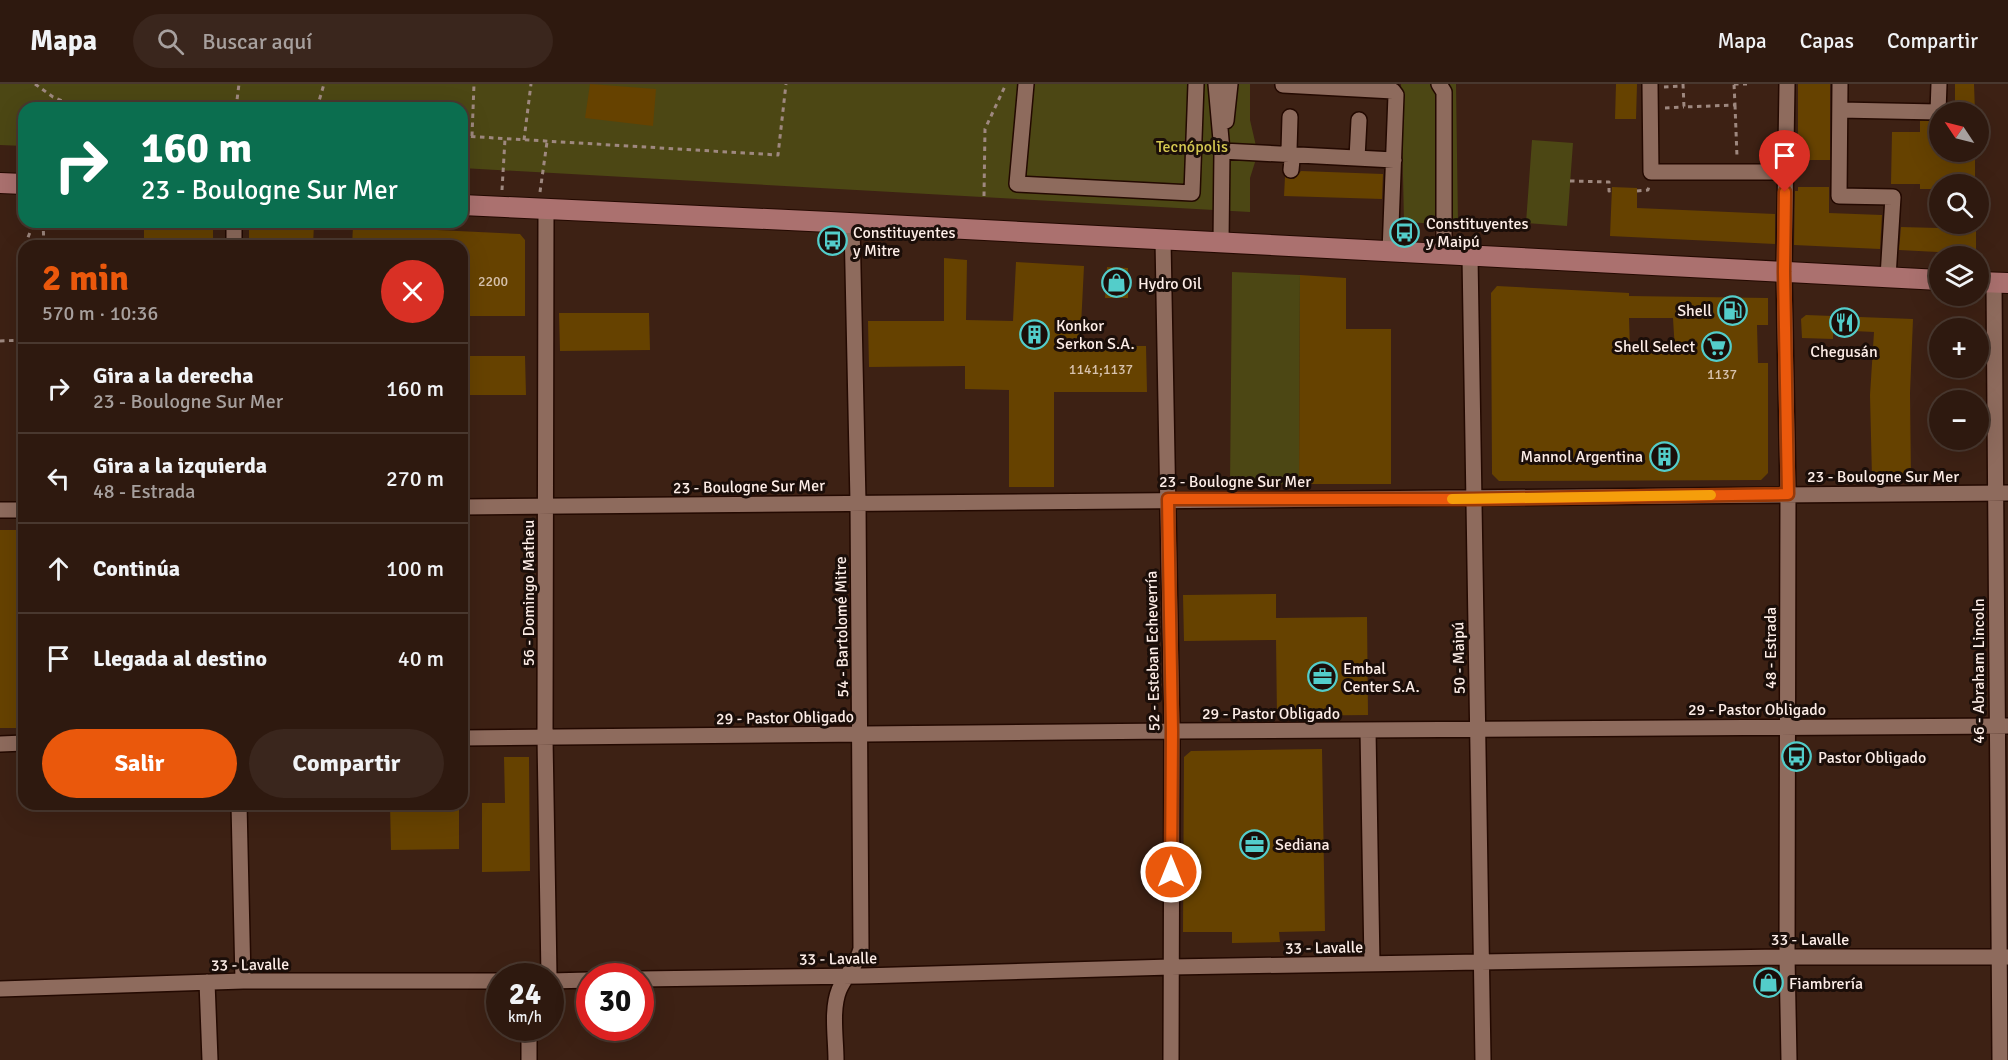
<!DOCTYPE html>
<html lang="es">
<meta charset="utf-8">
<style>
:root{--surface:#2e190f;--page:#3a261d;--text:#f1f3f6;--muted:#a7a09e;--line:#49382f;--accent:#ea580c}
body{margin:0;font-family:Signika,sans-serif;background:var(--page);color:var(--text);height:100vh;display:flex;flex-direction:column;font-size:22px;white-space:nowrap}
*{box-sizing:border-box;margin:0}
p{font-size:20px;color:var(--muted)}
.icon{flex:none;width:33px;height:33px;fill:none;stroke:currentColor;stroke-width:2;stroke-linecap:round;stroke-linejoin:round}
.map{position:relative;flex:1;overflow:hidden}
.panel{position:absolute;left:18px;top:156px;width:450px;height:570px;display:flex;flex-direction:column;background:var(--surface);border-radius:18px;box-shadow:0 6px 24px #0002,0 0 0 2px var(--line)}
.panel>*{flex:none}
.banner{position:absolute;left:18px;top:18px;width:450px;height:126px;border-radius:18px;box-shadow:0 6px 24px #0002,0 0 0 2px var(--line);background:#0b6e4f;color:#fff;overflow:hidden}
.needle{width:39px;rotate:305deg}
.controls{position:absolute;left:1929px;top:18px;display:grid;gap:12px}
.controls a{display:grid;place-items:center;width:60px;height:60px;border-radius:50%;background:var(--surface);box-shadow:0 6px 24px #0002,0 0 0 2px var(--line);font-size:30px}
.speed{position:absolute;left:486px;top:879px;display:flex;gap:12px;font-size:30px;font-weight:700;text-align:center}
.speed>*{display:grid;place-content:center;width:78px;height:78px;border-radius:50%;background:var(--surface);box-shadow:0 6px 24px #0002,0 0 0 2px var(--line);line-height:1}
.speed small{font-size:15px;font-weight:400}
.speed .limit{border:9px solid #d22;background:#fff;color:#111}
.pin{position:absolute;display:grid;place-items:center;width:51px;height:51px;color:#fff;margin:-62px -26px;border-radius:50% 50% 50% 0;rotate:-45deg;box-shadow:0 0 6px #0007}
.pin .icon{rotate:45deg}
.me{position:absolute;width:66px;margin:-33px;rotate:0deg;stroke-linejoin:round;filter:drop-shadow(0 0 4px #0008)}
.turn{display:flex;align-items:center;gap:21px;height:126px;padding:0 24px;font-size:27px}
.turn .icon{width:78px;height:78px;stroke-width:2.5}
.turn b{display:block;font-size:42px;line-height:51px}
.round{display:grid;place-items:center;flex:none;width:63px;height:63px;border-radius:32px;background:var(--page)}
.overview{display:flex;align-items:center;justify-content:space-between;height:102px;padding:0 24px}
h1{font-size:36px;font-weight:800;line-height:45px;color:var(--accent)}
.action{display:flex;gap:12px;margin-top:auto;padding:12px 24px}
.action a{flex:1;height:69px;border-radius:36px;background:var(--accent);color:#fff;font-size:24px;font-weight:800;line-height:69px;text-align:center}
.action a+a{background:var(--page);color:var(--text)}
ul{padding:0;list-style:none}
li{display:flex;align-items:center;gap:18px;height:90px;padding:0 24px;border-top:2px solid var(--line)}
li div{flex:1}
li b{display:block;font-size:22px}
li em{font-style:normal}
header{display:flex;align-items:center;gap:36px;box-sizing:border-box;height:84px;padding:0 30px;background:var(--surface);border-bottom:2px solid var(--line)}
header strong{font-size:28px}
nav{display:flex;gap:33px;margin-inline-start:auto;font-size:21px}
.search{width:420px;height:54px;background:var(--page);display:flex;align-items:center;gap:15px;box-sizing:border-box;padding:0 21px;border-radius:33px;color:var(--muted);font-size:22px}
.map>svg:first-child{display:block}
</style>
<header>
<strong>Mapa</strong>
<div class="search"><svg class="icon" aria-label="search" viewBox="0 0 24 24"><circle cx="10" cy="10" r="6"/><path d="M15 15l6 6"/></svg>Buscar aquí</div>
<nav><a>Mapa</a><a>Capas</a><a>Compartir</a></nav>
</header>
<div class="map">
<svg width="2008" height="976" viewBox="0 0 2008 976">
<rect width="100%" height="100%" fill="#3d2114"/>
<path fill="#4c4714" d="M0 0H1250V36L1256 62V75L1250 94V128L462 84V24H24V62L0 61Z
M1401 0H1456L1458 141 1404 138Z
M1532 56 1573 59 1567 142 1526 139Z
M1232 188 1300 191 1299 400 1230 401Z"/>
<path fill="#664200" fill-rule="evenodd" d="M590 0 656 5 653 42 585 34Z
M1616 0H1637L1636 35H1615Z
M1798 0H1830V76H1798Z
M1955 0H1974L1975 28H1955Z
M1920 37H1940V68H1975V100H1940V105H1920V100H1891L1892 48H1920Z
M1301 87 1383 90 1382 115 1284 112 1285 93 1294 95Z
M1612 103 1637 104V124L1775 130V160L1610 152Z
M1798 103H1829V129L1882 131 1880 165 1794 161 1795 107H1798Z
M144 138H213V162H144Z
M254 138 314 140 313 162H249V143Z
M353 142 520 150 525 156V232H462V162H352Z
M1901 143 1976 145V170L1899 166Z
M944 174 967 176 966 236 1013 237 1016 178 1084 182 1080 262H1146L1147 308H1054V403H1009V306L965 305V282L869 283 868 237H944Z
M1107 183 1128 184V214H1105Z
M1300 191 1346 194V245H1391V400H1299Z
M1497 202 1629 209V212L1768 214V241H1757L1758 279H1768V389L1761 396 1499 397 1492 390 1491 209ZM1629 234H1673L1675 267 1630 266Z
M559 229H649L650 266 560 267Z
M1806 231 1913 235 1910 309 1911 394H1872L1870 311 1874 248 1833 246V255L1802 254 1801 235Z
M462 272H525L526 311H462Z
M0 446H24V644H0Z
M1276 510V534L1367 533 1368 631 1277 632 1276 556 1184 557 1183 511Z
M1322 665 1325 847 1279 848 1280 858 1232 859V848H1183L1184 673 1191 667Z
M504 673H529L530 787 482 788V719H505Z
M390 720H459V765L391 766Z"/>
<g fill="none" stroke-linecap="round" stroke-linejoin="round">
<defs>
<path id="minor" d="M1026 0 1017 100 1192 109 1196 0
M1216 0 1222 67 1221 159
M1439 0 1444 8V171
M1650 0 1651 88H1786
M1787 0 1784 188 1788 410 1787 873 1789 976
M1840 0 1839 112 1893 113 1888 193
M1283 1 1393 7 1396 11 1390 168
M1840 26 1938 28 1939 0
M1290 33 1289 66 1292 76 1291 86
M1226 37 1230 0
M1222 67 1394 76
M1357 74 1359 36
M546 125 545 654 549 892
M234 138V162
M1163 156 1172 647 1171 976
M1470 172 1483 976
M1994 198 2000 976
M462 423 2008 409
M0 426H24
M1368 646 1372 880
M462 654 1172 647 2008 642
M0 660 24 659
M239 720 243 897
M640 895 862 892 1171 883 1787 873H2008
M550 897 590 896
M207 898 210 976
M0 905 243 897H500
M529 976V944
M836 976C836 954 831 926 839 906 846 890 856 883 861 865L858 418 852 139"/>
<path id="major" d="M0 99 24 100
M462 121 830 138 1940 196
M1978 198 2008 199"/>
</defs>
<use href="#minor" stroke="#230901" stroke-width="18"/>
<use href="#major" stroke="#230901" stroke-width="22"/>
<path stroke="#9e887f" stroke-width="3" stroke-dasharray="4.5 4.5" stroke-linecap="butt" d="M35 0 53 13 79 24
M1683 0 1684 23 1735 21 1734 0
M1734 0H1747
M1664 3 1683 2
M1735 21 1737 73
M236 24 239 0
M317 24 324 0
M1665 24 1684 23
M462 52 778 71 786 0
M472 52 474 0
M524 56 531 0
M462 94 466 52
M1570 97 1609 98V107L1612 106
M502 106 505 55
M1637 107 1648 106 1649 102
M540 108 547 58
M984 112 985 45 1006 0
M43 138 44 162
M27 162V156L34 138
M0 257 24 256"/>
<use href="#minor" stroke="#8e6b5d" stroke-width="15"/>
<use href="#major" stroke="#ab716f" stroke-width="20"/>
</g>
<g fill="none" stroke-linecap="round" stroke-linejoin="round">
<defs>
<path id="route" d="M1171 788 1172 647 1168 415H1473L1788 410 1784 188 1785 108"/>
</defs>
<use href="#route" stroke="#983908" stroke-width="15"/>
<use href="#route" stroke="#ea580c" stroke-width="10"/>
<path stroke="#f59e0b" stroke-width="10" d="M1452 415 1711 411"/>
</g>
<defs>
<symbol id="bus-ring" viewBox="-11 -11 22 22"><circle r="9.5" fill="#1b0e09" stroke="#53cdca" stroke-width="1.5"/><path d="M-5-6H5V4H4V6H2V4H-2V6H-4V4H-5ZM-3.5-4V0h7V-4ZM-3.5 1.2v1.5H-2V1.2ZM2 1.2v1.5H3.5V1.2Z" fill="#53cdca"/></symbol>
<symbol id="shop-ring" viewBox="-11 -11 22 22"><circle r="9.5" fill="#1b0e09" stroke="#53cdca" stroke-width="1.5"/><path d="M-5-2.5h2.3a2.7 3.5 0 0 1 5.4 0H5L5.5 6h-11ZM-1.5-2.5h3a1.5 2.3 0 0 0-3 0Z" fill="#53cdca"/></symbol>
<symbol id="fuel-ring" viewBox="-11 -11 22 22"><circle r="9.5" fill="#1b0e09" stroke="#53cdca" stroke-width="1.5"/><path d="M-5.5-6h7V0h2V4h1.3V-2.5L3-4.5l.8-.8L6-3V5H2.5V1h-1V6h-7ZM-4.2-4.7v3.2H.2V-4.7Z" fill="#53cdca"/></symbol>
<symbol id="restaurant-ring" viewBox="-11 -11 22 22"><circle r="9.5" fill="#1b0e09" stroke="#53cdca" stroke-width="1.5"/><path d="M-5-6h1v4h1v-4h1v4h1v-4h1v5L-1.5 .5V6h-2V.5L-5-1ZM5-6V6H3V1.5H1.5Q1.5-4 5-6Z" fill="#53cdca"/></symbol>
<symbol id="building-ring" viewBox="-11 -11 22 22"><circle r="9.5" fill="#1b0e09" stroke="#53cdca" stroke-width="1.5"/><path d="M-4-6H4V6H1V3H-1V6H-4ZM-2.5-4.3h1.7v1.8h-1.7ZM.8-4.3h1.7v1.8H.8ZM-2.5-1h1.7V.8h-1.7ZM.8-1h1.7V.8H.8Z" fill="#53cdca"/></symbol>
<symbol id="supermarket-ring" viewBox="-11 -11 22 22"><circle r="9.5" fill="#1b0e09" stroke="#53cdca" stroke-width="1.5"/><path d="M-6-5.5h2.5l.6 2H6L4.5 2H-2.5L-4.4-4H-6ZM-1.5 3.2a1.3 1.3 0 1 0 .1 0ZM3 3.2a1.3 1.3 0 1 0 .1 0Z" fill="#53cdca"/></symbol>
<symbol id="office-ring" viewBox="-11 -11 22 22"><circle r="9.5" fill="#1b0e09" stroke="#53cdca" stroke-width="1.5"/><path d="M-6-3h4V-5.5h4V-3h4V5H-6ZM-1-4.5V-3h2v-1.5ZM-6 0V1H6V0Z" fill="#53cdca"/></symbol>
</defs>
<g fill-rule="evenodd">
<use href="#bus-ring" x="1388" y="132" width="33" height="33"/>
<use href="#bus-ring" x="816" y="140" width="33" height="33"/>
<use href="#shop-ring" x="1100" y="182" width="33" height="33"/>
<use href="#fuel-ring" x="1716" y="210" width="33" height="33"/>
<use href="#restaurant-ring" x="1828" y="222" width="33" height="33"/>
<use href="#building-ring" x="1018" y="234" width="33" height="33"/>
<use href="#supermarket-ring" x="1700" y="246" width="33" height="33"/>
<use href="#building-ring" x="1648" y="356" width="33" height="33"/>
<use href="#office-ring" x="1306" y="576" width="33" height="33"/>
<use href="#bus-ring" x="1780" y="656" width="33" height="33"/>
<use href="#office-ring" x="1238" y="744" width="33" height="33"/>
<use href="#shop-ring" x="1752" y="882" width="33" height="33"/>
</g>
<g text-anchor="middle" stroke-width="6" stroke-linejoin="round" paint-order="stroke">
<g font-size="14" fill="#d7c2ad">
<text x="493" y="202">2200</text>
<text x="1101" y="290">1141;1137</text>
<text x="1722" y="295">1137</text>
</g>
<g font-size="16" fill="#d5c851" stroke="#1b0e09">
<text x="1192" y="68">Tecnópolis</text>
</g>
<g font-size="16" fill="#fdede7" stroke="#1b0e09" text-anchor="start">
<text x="1426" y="145">Constituyentes<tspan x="1426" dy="18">y Maipú</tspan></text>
<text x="853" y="154">Constituyentes<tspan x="853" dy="18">y Mitre</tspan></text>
<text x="1138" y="205">Hydro Oil</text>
<text x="1712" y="232" text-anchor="end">Shell</text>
<text x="1056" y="247">Konkor<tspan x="1056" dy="18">Serkon S.A.</tspan></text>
<text x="1695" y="268" text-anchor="end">Shell Select</text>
<text x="1844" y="273" text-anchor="middle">Chegusán</text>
<text x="1643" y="378" text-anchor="end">Mannol Argentina</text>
<text x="1343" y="590">Embal<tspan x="1343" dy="18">Center S.A.</tspan></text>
<text x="1818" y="679">Pastor Obligado</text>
<text x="1275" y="766">Sediana</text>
<text x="1789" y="905">Fiambrería</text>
</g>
<g font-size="16" fill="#fdede7" stroke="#1b0e09">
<text x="1883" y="398">23 - Boulogne Sur Mer</text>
<text x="1235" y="403">23 - Boulogne Sur Mer</text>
<text transform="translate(749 402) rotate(-1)" y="6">23 - Boulogne Sur Mer</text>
<text transform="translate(528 509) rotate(-90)" y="6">56 - Domingo Matheu</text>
<text transform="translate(841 543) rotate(-91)" y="6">54 - Bartolomé Mitre</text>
<text transform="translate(1770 564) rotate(-90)" y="6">48 - Estrada</text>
<text transform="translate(1152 567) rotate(-91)" y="6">52 - Esteban Echeverría</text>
<text transform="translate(1458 574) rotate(-91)" y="6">50 - Maipú</text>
<text transform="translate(1978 587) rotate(-90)" y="6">46 - Abraham Lincoln</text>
<text x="1757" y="631">29 - Pastor Obligado</text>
<text x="1271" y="635">29 - Pastor Obligado</text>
<text transform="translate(785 633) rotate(-1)" y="6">29 - Pastor Obligado</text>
<text x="1810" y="861">33 - Lavalle</text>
<text transform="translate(1324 863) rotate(-1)" y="6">33 - Lavalle</text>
<text transform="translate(838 874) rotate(-1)" y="6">33 - Lavalle</text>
<text transform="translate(250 880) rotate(-1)" y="6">33 - Lavalle</text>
</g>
</g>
</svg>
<div class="controls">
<a><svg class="needle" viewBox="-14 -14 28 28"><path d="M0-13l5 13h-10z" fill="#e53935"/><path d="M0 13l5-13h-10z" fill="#a7a09e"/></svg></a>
<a><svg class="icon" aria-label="search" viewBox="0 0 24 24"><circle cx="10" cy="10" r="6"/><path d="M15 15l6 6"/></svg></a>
<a><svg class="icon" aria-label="layers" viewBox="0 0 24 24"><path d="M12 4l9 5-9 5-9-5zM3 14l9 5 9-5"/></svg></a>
<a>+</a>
<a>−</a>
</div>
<div class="speed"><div>24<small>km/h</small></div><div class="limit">30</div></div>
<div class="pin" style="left:1785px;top:108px;background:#d93025"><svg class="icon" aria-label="arrive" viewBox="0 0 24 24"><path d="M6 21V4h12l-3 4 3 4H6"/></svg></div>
<svg class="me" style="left:1171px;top:788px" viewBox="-20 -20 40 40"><circle r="17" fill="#ea580c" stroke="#fff" stroke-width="3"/><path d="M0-11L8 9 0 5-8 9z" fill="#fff"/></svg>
<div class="banner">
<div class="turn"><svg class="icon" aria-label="right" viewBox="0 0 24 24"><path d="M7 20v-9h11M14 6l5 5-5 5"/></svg><div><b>160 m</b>23 - Boulogne Sur Mer</div></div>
</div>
<section class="panel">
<div class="overview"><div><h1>2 min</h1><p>570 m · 10:36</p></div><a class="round" style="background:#d93025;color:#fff"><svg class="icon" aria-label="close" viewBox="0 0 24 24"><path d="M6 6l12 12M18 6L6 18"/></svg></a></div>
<ul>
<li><svg class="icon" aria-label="right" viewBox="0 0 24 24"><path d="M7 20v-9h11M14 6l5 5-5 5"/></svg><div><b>Gira a la derecha</b><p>23 - Boulogne Sur Mer</p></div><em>160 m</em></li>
<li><svg class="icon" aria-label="left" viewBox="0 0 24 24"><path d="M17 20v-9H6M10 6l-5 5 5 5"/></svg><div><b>Gira a la izquierda</b><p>48 - Estrada</p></div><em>270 m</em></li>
<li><svg class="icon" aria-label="ahead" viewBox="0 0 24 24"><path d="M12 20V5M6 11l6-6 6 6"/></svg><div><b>Continúa</b></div><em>100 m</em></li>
<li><svg class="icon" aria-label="arrive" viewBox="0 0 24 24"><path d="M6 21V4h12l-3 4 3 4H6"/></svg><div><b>Llegada al destino</b></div><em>40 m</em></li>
</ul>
<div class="action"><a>Salir</a><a>Compartir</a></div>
</section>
</div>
